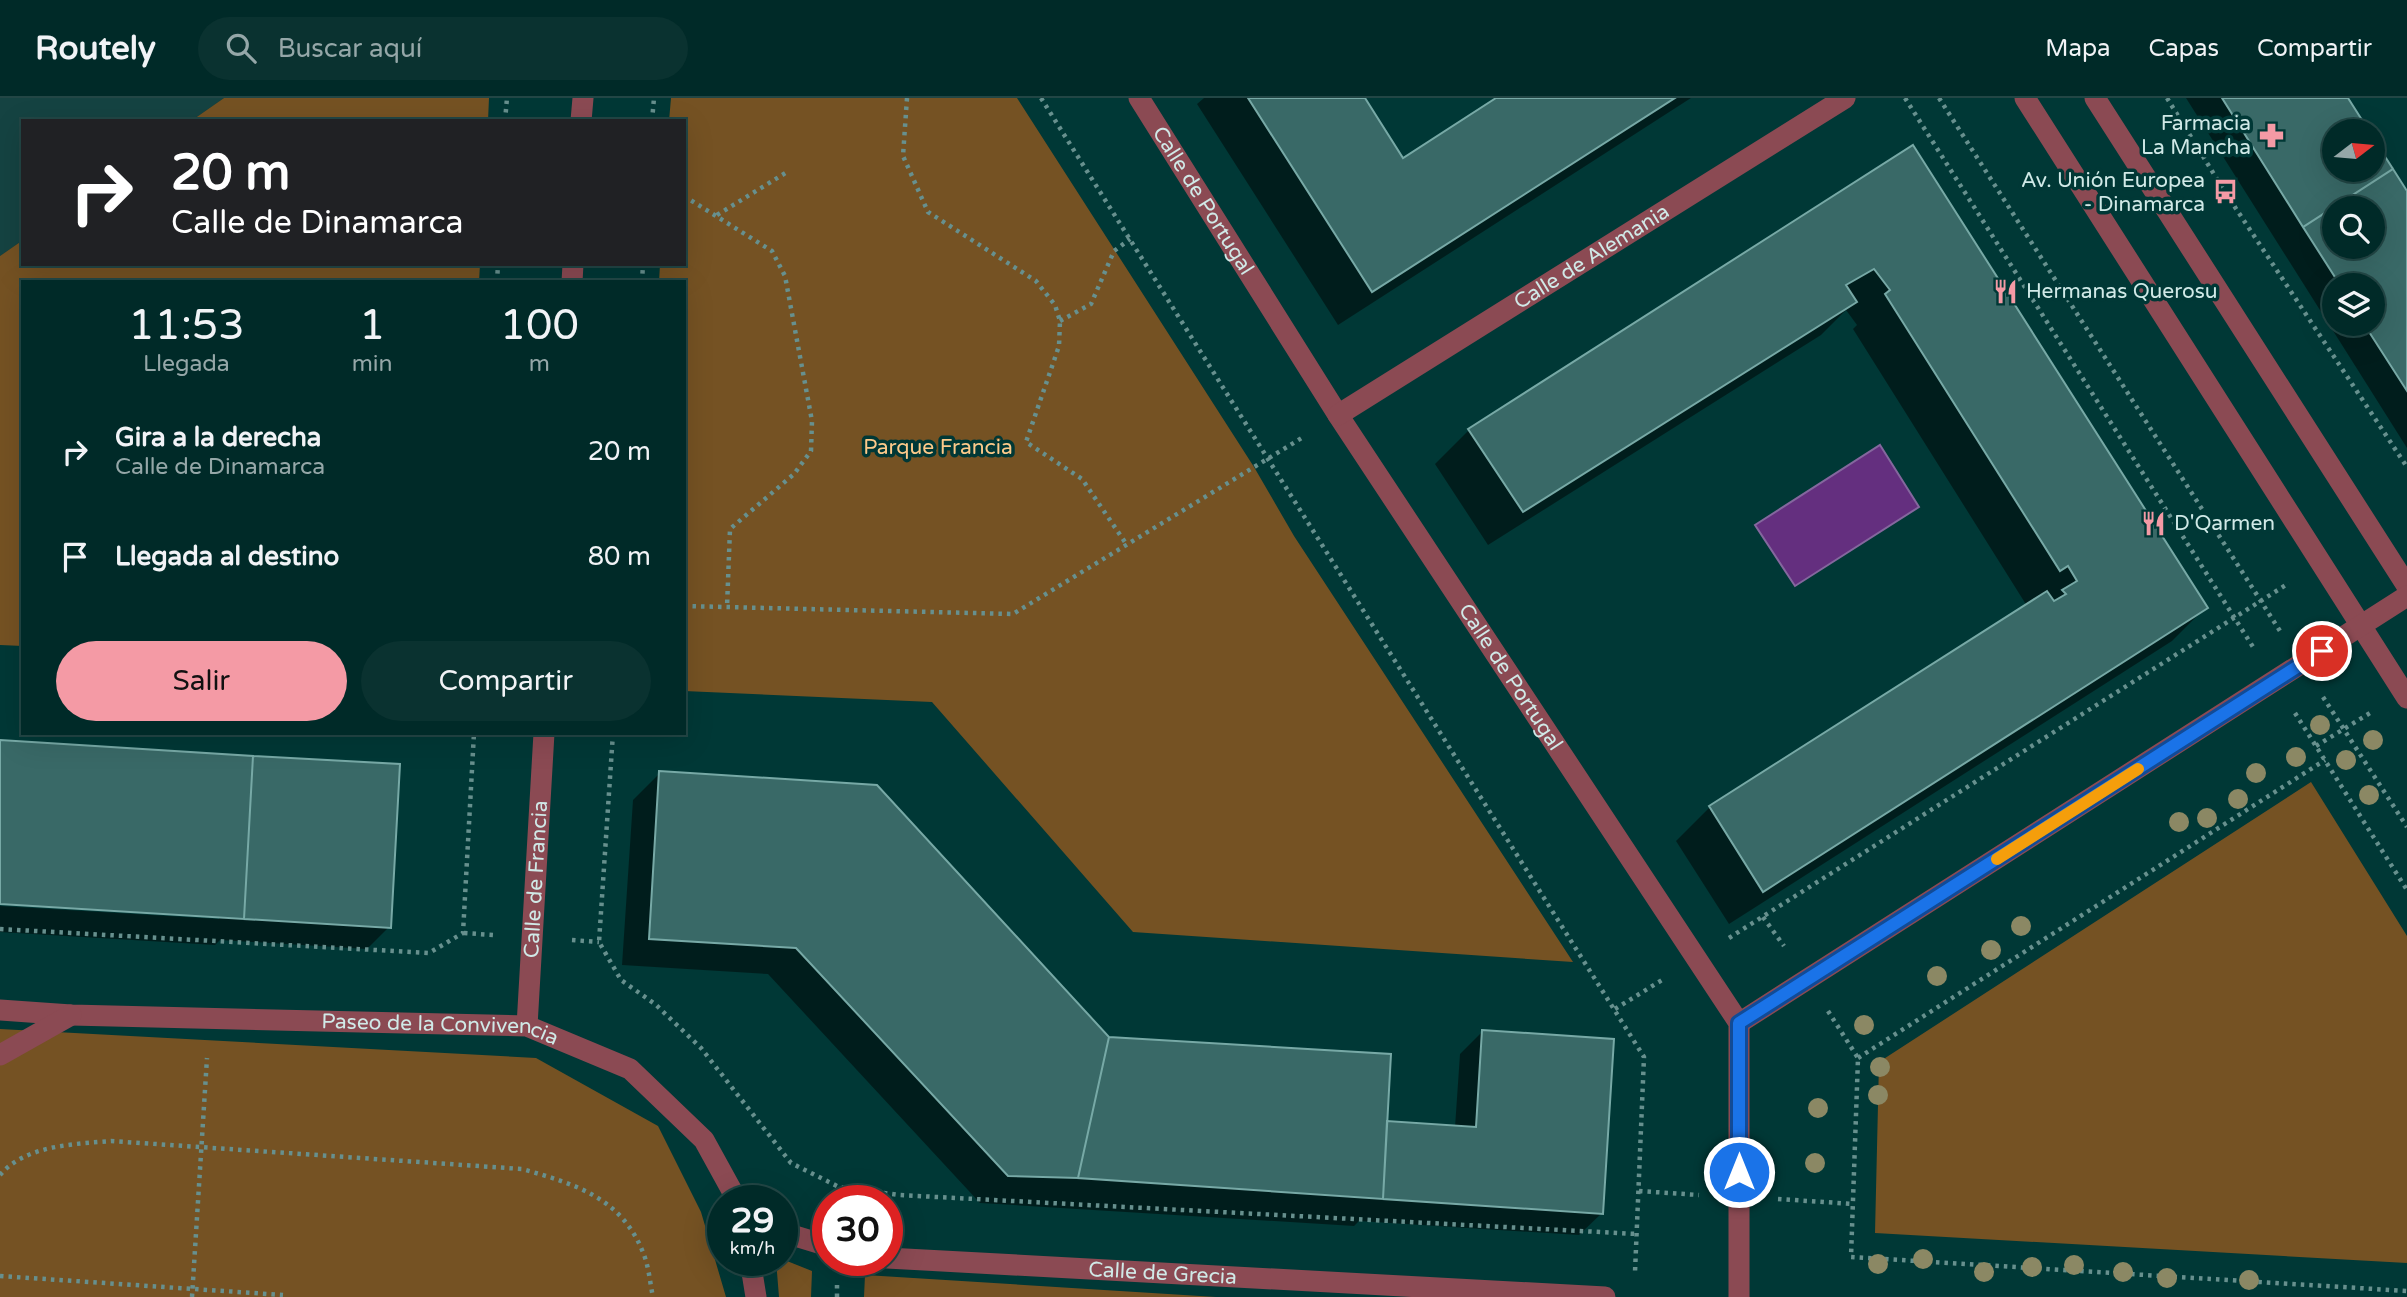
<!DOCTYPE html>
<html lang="es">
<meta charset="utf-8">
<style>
:root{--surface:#002a28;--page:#0a3230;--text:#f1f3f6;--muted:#95a7a8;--line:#224645;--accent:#f49aa5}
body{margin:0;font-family:"Varela Round",sans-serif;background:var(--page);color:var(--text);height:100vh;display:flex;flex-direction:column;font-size:26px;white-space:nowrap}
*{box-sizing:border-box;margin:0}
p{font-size:23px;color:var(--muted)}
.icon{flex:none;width:38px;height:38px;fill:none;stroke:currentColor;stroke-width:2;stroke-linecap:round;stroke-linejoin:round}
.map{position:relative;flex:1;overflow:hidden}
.details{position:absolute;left:21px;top:182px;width:665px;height:455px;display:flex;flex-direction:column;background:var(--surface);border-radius:0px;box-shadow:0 7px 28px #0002,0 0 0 2px var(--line)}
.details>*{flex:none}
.banner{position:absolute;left:21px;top:21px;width:665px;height:147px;border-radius:0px;box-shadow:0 7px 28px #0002,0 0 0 2px var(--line);background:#202124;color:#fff;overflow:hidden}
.needle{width:46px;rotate:74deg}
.controls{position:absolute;left:2322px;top:21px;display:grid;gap:14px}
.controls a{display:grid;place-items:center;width:63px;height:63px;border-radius:50%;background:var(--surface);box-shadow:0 7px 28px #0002,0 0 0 2px var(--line);font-size:35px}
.speed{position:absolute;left:707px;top:1087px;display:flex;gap:14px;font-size:35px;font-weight:700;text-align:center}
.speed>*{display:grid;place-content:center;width:91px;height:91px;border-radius:50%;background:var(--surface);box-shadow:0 7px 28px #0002,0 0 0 2px var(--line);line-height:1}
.speed small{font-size:18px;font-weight:400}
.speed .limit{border:10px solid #d22;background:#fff;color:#111}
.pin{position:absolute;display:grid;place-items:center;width:60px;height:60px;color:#fff;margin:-30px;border:4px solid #fff;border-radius:50%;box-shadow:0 2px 7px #0007}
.me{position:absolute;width:77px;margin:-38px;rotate:0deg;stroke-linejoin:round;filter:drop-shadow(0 0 5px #0008)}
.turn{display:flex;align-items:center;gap:24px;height:147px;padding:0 35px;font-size:32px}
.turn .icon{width:91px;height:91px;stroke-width:2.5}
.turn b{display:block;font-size:49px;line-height:60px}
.eta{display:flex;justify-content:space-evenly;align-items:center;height:119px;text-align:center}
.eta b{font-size:42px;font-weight:600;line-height:49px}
.primary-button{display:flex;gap:14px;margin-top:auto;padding:14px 35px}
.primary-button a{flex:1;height:80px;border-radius:42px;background:var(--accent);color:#111;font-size:28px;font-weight:600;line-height:80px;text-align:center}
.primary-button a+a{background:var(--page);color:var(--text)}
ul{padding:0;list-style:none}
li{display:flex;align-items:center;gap:21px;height:105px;padding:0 35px}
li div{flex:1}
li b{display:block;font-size:26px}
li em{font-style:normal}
header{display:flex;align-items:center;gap:42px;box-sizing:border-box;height:98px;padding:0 35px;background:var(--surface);border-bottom:2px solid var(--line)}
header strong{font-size:33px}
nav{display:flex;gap:38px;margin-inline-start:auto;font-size:24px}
.search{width:490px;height:63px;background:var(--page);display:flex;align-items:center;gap:18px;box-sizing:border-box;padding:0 24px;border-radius:38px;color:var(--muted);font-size:26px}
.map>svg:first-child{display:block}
</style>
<header>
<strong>Routely</strong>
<div class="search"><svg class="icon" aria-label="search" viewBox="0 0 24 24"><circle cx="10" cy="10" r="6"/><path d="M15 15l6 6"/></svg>Buscar aquí</div>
<nav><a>Mapa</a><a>Capas</a><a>Compartir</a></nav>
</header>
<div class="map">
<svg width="2407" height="1199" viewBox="0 0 2407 1199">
<rect width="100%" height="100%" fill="#003836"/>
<path fill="#154342" d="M0 0H224L191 23H23V142L0 158Z"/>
<path fill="#755223" d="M224 0H489L488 23H191Z
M671 0H1017L1254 369 1294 438 1573 864 1133 834 932 604 684 593V184H659L660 166H684V23H669Z
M23 142V166H480L479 184H23V548L0 547V158Z
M2311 684 2407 838V1165L1875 1135 1879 964Z
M0 931 536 960 658 1028 701 1114 726 1199H0Z
M782 1161 812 1173 811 1199H779L776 1162Z
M865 1177 1216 1199H864Z"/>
<path fill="#642f7f" stroke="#84679e" stroke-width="2" d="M1880 347 1919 409 1795 488 1755 427Z"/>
<path fill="#0007" fill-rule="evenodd" d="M1204 0H1363L1402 62 1500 0H1691L1338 227 1197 6Z
M2186 0H2346L2367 33H2334V72H2373V42L2407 96V350ZM2334 110H2373V149H2334ZM2334 187H2373V226H2334Z
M1912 50 2206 509 2172 543 1729 826 1676 743 1710 709 2027 508 1853 231 1857 227 1846 212 1821 237 1488 447 1435 366 1469 332Z
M0 644 389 829 367 851 220 842 215 847 0 834V808L219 821V817L0 804Z
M660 675 1108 940 1385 1028 1455 1029 1460 956 1482 934 1602 1115 1579 1137 1359 1123 1354 1128 980 1105 768 876 622 867 633 702Z"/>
<path fill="#396967" stroke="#77a9a6" stroke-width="2" fill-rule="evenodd" d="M1248 0H1365L1403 60 1496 0H1675L1372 194Z
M2222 0H2348L2369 33H2334V72H2373V40L2393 71 2303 129Z
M1913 47 2208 510 1763 794 1709 708 2047 493 2054 503 2066 496 2062 492 2077 483 2068 468 2060 473 1885 196 1890 192 1874 171 1846 187 1857 204 1523 414 1468 331Z
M2393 71 2407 93V293L2364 226H2373V187H2340L2303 129ZM2334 110H2373V149H2334Z
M0 642 253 658 244 821 0 806Z
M253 658 400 666 391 830 244 821Z
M659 673 877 687 1109 939 1078 1080 1008 1078 796 850 649 841Z
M1482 932 1614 941 1603 1116 1383 1101 1387 1023 1476 1029Z
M1109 939 1391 956 1383 1101 1078 1080Z"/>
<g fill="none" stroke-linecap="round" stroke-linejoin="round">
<path stroke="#67908e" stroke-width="4.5" stroke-dasharray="3.5 5" stroke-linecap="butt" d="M907 0 903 58 928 114 1036 183 1055 207 1060 223 1059 248 1026 344 1082 381 1127 447
M1041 0 1644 959 1635 1174
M1905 0 2253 549
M1939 0 2280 533
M2167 0 2225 94 2407 369
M505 23 507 0
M652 23 654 0
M684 98 772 153 785 178 812 323 811 353 794 376 730 431 727 509
M717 117 787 74
M497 184 498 166
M642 184 643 166
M1060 223 1091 206 1114 153 1130 141
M684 508 1013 516 1305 338
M2323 599 2407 729
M2295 615 2407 792
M613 635 599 844 621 882 655 906 701 950 791 1065 839 1089 899 1097 1637 1136
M2316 648 2370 615
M1763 819 1784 848
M0 831 429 855 463 835 474 635
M464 835 493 837
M1729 840 2289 485
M572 842 599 844
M1615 911 1662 882
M1828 913 1858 960 1851 1159 2407 1193
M1858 960 2325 662
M0 1077C25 1047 75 1046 111 1043L522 1071C575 1086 623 1100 644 1157 649 1170 650 1185 653 1199
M1639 1093 1699 1097
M1778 1101 1854 1106
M839 1102V1089
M0 1178 283 1197
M192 1199 207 960
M837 1199V1184"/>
<g stroke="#8b4a53" stroke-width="21">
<path id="s1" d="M1139 0 1338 317 1739 925V1199"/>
<path d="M2025 0 2407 600"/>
<path d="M2095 0 2407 488"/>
<path d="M581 23 583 0"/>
<path d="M572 184 573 166"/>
<path id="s2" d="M1338 317 1845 0"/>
<path id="s3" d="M0 912 71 917 527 928 630 971 704 1042 737 1102"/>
<path d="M1739 925 2407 498"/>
<path id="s4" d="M527 928 544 635"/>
<path d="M0 957 71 917"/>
<path d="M782 1134 828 1148"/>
<path id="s5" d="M887 1160 1605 1199"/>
<path d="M750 1162 756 1199"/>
</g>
</g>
<g fill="#8b8864">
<circle cx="2320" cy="627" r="10"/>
<circle cx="2373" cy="642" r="10"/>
<circle cx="2296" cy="659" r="10"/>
<circle cx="2346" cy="662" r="10"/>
<circle cx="2256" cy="675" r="10"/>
<circle cx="2369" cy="697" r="10"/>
<circle cx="2238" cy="701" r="10"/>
<circle cx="2207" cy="720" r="10"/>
<circle cx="2179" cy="724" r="10"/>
<circle cx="2021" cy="828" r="10"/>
<circle cx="1991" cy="852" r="10"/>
<circle cx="1937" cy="878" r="10"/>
<circle cx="1864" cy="927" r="10"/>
<circle cx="1880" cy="969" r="10"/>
<circle cx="1878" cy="997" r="10"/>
<circle cx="1818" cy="1010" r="10"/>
<circle cx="1815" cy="1065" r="10"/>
<circle cx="1923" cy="1161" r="10"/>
<circle cx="1878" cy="1166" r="10"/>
<circle cx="2074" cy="1167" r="10"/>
<circle cx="2032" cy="1169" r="10"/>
<circle cx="1984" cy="1174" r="10"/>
<circle cx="2123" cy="1174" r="10"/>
<circle cx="2167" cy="1180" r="10"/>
<circle cx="2249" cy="1182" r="10"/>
</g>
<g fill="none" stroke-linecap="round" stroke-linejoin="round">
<defs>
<path id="route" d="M1739 1074V925L2322 553"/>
</defs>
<use href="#route" stroke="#114b97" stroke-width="18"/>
<use href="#route" stroke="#1a73e8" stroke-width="12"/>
<path stroke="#f59e0b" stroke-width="12" d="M1997 761 2138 671"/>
</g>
<defs>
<symbol id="pharmacy-bare" viewBox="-9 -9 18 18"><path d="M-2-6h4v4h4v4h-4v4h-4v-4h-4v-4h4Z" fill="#f49aa5" stroke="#003836" stroke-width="2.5" paint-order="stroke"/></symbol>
<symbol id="bus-bare" viewBox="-9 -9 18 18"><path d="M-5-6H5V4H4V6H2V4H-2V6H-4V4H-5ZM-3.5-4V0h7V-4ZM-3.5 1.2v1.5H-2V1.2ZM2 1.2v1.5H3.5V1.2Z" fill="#f49aa5" stroke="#003836" stroke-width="2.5" paint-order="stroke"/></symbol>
<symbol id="restaurant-bare" viewBox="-9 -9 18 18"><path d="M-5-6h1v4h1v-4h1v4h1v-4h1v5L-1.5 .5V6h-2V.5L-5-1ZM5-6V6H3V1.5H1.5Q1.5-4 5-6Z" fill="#f49aa5" stroke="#003836" stroke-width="2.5" paint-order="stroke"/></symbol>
</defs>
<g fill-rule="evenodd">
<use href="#pharmacy-bare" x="2254" y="20" width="35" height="35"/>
<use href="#bus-bare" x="2208" y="76" width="35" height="35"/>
<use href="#restaurant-bare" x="1988" y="176" width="35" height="35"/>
<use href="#restaurant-bare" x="2136" y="408" width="35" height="35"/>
</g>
<g text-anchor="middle" stroke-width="7" stroke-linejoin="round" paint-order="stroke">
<g font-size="21" fill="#d0e9e7" stroke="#003836" text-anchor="end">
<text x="2251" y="32">Farmacia<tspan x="2251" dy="24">La Mancha</tspan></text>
<text x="2205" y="89">Av. Unión Europea<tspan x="2205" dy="24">- Dinamarca</tspan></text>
<text x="2026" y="200" text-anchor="start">Hermanas Querosu</text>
<text x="2174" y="432" text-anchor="start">D'Qarmen</text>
</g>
<g font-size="21" fill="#d0e9e7" stroke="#003836">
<text dy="7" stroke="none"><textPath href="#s1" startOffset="121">Calle de Portugal</textPath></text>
<text dy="7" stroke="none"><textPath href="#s2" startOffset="299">Calle de Alemania</textPath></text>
<text dy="7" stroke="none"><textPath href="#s1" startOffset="688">Calle de Portugal</textPath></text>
<text dy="7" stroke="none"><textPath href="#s4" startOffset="147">Calle de Francia</textPath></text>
<text dy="7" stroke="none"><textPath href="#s3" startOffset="441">Paseo de la Convivencia</textPath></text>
<text dy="7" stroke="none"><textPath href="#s5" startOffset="276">Calle de Grecia</textPath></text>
</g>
<g font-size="21" fill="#fdca8a" stroke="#003836">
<text x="938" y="356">Parque Francia</text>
</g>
</g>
</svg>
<div class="controls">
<a><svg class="needle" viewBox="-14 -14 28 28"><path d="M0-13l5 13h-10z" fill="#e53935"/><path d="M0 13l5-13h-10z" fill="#95a7a8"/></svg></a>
<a><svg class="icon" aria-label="search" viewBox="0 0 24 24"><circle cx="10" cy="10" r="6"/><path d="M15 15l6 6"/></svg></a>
<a><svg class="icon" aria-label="layers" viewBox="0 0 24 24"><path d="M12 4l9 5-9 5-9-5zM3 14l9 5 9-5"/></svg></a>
</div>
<div class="speed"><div>29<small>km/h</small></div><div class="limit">30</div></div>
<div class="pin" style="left:2322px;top:553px;background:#d93025"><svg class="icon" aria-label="arrive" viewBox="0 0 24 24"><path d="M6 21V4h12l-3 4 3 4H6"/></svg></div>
<svg class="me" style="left:1739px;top:1074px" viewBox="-20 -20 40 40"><circle r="17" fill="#1a73e8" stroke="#fff" stroke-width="3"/><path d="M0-11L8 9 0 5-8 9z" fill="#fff"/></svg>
<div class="banner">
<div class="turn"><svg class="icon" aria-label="right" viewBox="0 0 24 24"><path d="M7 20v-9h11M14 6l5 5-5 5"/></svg><div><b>20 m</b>Calle de Dinamarca</div></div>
</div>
<section class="details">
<div class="eta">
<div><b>11:53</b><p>Llegada</p></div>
<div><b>1</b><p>min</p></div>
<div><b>100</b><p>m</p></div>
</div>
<ul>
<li><svg class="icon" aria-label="right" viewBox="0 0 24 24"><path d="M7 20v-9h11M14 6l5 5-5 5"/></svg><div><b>Gira a la derecha</b><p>Calle de Dinamarca</p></div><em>20 m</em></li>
<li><svg class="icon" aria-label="arrive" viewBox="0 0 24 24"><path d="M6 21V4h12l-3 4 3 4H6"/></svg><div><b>Llegada al destino</b></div><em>80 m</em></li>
</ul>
<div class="primary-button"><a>Salir</a><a>Compartir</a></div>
</section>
</div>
